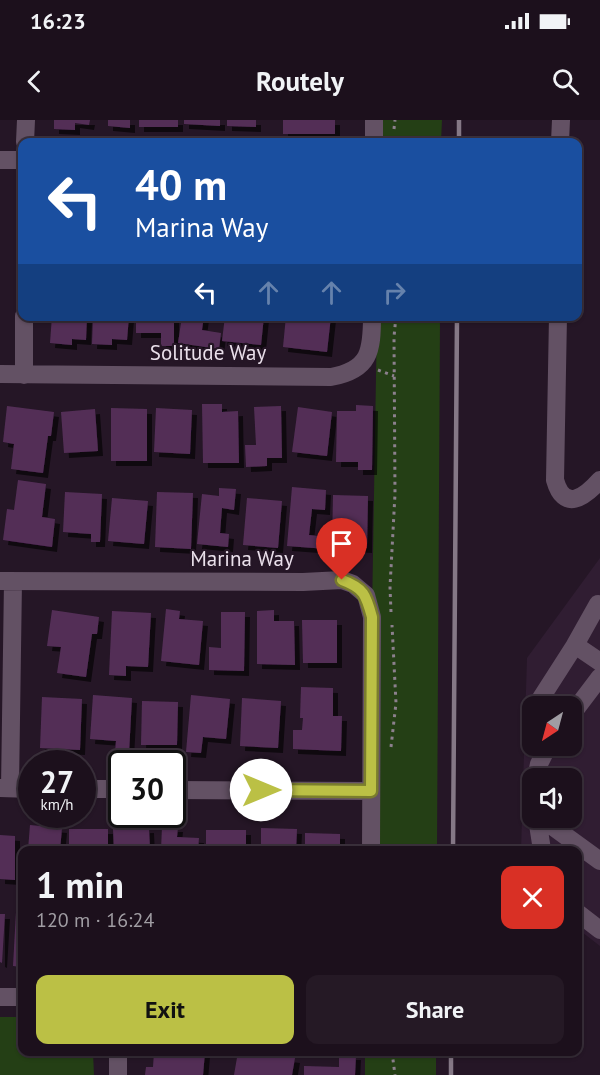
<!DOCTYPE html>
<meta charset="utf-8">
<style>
:root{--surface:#1c101c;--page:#251925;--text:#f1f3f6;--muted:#a09da3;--line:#3a303b;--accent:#bbc045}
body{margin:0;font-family:"PT Sans",sans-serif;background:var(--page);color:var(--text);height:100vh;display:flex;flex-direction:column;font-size:22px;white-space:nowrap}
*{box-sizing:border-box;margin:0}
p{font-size:20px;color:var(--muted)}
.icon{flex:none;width:33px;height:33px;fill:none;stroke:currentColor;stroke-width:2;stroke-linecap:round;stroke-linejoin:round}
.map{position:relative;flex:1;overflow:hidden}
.panel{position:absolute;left:18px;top:726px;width:564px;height:210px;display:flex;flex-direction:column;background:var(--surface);border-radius:12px;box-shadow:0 2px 4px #0004,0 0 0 2px var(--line)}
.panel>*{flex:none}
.banner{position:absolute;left:18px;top:18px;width:564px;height:183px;border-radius:12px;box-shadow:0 2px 4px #0004,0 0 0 2px var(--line);background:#1a4fa0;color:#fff;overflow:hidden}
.needle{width:39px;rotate:216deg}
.controls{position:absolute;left:522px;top:576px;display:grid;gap:12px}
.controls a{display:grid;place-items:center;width:60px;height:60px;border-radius:12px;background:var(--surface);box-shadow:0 2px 4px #0004,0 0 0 2px var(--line);font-size:30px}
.speed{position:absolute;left:18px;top:630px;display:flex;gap:12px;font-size:30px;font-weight:700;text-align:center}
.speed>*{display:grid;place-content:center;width:78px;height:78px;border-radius:50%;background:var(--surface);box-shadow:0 2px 4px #0004,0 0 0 2px var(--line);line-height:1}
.speed small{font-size:15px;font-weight:400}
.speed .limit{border:3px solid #111;border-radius:9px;background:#fff;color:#111}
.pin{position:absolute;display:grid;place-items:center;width:51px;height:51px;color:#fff;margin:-62px -26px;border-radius:50% 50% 50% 0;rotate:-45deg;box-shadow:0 0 6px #0007}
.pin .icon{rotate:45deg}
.me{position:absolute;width:66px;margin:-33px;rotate:90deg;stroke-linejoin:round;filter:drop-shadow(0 0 4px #0008)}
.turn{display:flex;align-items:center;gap:21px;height:126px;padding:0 18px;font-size:27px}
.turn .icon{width:78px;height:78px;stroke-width:2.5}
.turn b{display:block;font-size:42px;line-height:51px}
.lanes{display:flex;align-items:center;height:57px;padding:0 18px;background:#0003;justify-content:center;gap:30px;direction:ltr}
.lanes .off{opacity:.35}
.round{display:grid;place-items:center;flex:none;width:63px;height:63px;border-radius:12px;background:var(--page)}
.headline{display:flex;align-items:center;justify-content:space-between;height:102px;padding:0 18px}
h1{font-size:36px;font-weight:600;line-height:45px}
.button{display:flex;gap:12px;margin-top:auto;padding:12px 18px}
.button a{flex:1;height:69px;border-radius:12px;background:var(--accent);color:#111;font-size:24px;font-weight:600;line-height:69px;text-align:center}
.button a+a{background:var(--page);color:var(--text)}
.status{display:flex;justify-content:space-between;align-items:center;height:42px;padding:0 30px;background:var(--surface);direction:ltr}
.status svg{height:16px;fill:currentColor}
header{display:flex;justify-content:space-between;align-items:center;height:78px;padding:0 18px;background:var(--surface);font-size:27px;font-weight:600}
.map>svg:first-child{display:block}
</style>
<div class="status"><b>16:23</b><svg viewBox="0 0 49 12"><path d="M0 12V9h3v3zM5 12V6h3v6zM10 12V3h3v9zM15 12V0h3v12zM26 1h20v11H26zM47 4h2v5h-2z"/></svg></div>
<header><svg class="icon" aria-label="back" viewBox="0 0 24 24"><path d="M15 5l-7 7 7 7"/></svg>Routely<svg class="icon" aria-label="search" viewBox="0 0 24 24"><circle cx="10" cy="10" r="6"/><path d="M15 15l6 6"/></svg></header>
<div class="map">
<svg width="600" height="955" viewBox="0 0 600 955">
<defs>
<filter id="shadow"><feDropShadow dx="5" dy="5" stdDeviation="0" flood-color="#0009"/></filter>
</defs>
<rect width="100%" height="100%" fill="#251626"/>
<path fill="#301d32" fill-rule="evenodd" d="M600 438V826L578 809V730H521L527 538ZM532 586H572V626H532ZM532 658H572V698H532Z"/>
<path fill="#243f15" d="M380 0H442L441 22H380Z
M377 197H440L437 730H368Z
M0 897H22V932H93L94 955H0Z
M365 932H436V955H365Z"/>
<path fill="#532e57" filter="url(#shadow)" d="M54 0H90L89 5 75 3V10L54 9Z
M108 0H130V8L108 6Z
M139 0H178V7H139Z
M184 0H220V6L184 4Z
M227 0H256V7L227 6Z
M283 0H335V14H283Z
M52 196H87L86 220 72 219V225L50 223Z
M93 196H129L127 220 112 219V225L92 224Z
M136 196H174V226H161V213H136Z
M182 196H204L202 210 221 213 219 229 178 223Z
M225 196H264L261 225 222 221Z
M286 196H331L327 232 283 227Z
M202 284H222V292L238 291 239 343H203Z
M356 285 373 286 372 350H358V342H336L337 291H356Z
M7 286 54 292 51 316H48L43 353 11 349 14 324 3 322Z
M281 286 282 338H267V346L246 347 245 325H256L254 287Z
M298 287 332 292 327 336 292 332Z
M111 288 147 289V341H111Z
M156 288 192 290 190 334 154 332Z
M95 289 98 331 64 333 61 292Z
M18 360 46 364 42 397 55 399 52 427 3 420 7 389 14 390Z
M292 367 326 370 325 390 312 389 309 415 328 417 327 429 287 426Z
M219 368 236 369 234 390 222 388 220 413 229 414 228 427 197 424 202 374 219 376Z
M65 372 102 374 100 422H91V414L63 412Z
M157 372 193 373 191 429 155 427Z
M333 375 368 376 367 428 332 426Z
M112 378 148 381 144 424 108 421Z
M247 378 282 381 278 428 243 425Z
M166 489 180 491 179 499 203 501 199 545 161 541Z
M52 490 99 497 97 514H92L86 557 57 553 61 527 47 526Z
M274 490V501H294L295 545 257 544V491Z
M112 491 151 493 148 547 126 546V556L109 555Z
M221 492H245L244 551 209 550V527L221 528Z
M302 500H337V543H303Z
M301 567 333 568V596H342L341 631 293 629V610H302L303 598H300Z
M93 575 132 578 129 633 115 632 116 621 90 619Z
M191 575 230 579 226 619 203 617 201 633 186 632Z
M42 577 82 579 80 630 40 628Z
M242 578 281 581 278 628 240 626Z
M142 581 178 582 177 625H141Z
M30 705 62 708 60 730H28Z
M162 707H178L177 717 199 718 198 730H161Z
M149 708 150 730H114L113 709Z
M261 708 297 709 296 730H261Z
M69 709H108V730H69Z
M206 710H246V730H206Z
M305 713 340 714V730H305Z
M0 715 15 716V760L0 759Z
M16 792H22V847L13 846Z
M0 794H5L2 843 0 842Z
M154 932H205L203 955H145L146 947H153Z
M238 932H249L295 938 292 955H234Z
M339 935H356L355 955H304V946L339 947Z"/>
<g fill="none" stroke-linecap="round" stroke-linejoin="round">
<path stroke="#8c808d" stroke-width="3" stroke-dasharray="3 4.5" stroke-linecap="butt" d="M394 9 395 0
M378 250 394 256
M391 492 390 467 395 374 394 217 396 196
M391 627 396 583 392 505
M392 932 395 955"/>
<path stroke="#635164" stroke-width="18" d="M25 22 26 0
M374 22V0
M560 22 561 0
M0 40H22
M558 196 555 360C564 392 584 378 600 360
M0 254 331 257C370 250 372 231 372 196
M24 255V196
M0 461 303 462 342 460 353 464 366 475 372 497 371 730
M575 525 598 484
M540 586 541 578 575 525 600 542
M572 594 600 557
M536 658 539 644 548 626
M0 668 32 669
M10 668 13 461
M82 669H122
M172 670 371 671
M537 698 542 730
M541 698 600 741
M578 793 600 810
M0 877H22
M118 955V932"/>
<path stroke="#857886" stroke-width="4.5" d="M459 22V0
M453 730 457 196
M451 955V932"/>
</g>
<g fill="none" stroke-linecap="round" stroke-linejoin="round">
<defs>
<path id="route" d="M261 670 371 671 372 497C366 475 364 468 342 460"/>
</defs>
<use href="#route" stroke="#7a7d2d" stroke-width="15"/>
<use href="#route" stroke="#bbc045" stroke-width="10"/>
</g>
<g text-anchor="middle" stroke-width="4.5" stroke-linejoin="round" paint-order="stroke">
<g font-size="21" fill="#eae0eb" stroke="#251626">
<text x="208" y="240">Solitude Way</text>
<text x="242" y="446">Marina Way</text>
</g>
</g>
</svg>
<div class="controls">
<a><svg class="needle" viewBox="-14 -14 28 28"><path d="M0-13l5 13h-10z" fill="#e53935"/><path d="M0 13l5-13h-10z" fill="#a09da3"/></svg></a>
<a><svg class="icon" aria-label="sound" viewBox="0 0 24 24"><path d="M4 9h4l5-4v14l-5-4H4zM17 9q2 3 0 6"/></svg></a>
</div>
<div class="speed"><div>27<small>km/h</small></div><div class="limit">30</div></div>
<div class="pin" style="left:342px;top:460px;background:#d93025"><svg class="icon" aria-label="arrive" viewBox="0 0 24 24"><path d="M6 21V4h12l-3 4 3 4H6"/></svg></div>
<svg class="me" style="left:261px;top:670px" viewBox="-20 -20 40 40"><circle r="19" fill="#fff"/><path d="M0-13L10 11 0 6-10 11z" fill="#bbc045"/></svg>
<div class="banner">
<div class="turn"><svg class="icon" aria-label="left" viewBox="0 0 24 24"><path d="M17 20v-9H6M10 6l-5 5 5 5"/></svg><div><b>40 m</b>Marina Way</div></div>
<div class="lanes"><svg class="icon" aria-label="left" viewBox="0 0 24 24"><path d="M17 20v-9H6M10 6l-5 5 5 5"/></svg><svg class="icon off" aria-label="ahead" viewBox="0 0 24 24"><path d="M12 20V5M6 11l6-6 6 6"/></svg><svg class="icon off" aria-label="ahead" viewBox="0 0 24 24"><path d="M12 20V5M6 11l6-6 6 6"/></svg><svg class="icon off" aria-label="right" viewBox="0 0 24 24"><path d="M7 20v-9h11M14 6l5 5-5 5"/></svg></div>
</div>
<section class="panel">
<div class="headline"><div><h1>1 min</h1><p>120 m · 16:24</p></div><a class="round" style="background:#d93025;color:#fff"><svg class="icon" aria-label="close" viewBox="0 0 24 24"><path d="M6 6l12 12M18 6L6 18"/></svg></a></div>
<div class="button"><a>Exit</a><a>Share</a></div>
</section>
</div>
